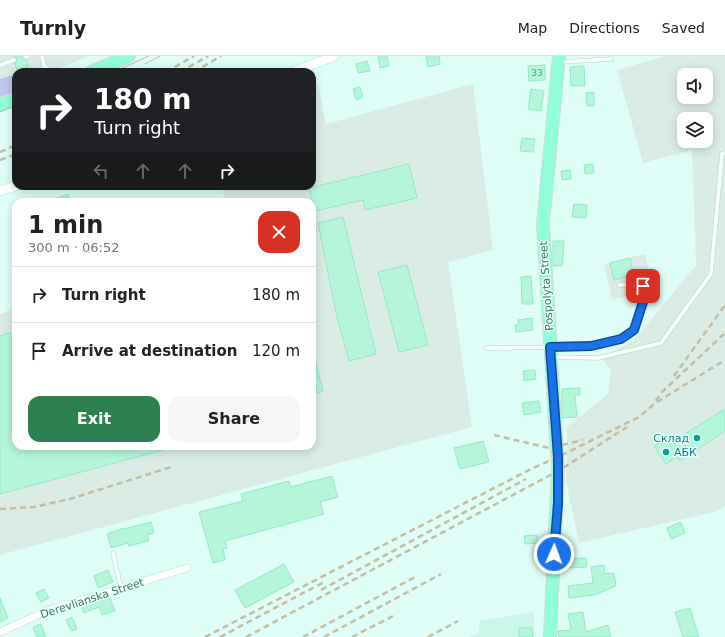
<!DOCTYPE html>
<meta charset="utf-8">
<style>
:root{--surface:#fff;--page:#f6f6f6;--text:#222;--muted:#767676;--line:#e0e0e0;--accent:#2d804f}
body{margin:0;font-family:"DejaVu Sans",sans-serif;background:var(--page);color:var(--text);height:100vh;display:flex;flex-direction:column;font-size:15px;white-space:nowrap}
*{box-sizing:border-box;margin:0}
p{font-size:13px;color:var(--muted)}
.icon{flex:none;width:22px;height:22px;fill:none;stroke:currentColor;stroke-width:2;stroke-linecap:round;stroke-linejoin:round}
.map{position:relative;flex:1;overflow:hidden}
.details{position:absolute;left:12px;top:142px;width:304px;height:252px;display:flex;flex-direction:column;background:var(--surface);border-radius:12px;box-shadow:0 2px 10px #0003}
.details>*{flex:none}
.hud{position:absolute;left:12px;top:12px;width:304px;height:122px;border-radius:12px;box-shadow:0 2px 10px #0003;background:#202124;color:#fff;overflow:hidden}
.buttons{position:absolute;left:677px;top:12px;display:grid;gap:8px}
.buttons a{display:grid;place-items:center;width:36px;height:36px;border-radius:8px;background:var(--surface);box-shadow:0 2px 10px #0003;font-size:20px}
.pin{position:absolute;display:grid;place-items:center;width:34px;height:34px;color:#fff;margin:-17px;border-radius:8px;box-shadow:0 2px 6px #0006}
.me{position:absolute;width:44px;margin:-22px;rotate:2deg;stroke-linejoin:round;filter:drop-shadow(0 0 3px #0008)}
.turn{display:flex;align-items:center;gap:14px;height:84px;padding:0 16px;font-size:18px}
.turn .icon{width:52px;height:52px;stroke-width:2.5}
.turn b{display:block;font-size:28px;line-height:34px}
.lanes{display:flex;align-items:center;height:38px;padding:0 16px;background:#0003;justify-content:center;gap:20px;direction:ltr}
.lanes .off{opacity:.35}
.round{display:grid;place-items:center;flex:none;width:42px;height:42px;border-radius:12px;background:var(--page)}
.summary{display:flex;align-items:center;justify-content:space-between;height:68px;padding:0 16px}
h1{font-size:24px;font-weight:800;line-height:30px}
.primary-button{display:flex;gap:8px;margin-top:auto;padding:8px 16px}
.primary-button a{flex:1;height:46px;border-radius:12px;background:var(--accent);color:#fff;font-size:16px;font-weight:800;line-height:46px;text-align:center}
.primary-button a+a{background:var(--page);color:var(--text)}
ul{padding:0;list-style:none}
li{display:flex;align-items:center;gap:12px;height:56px;padding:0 16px;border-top:1px solid var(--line)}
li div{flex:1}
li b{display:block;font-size:15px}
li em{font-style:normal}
header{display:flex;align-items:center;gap:24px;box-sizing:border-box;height:56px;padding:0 20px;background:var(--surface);border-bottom:1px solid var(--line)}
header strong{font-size:19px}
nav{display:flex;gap:22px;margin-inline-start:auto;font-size:14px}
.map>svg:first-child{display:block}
</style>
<header>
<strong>Turnly</strong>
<nav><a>Map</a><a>Directions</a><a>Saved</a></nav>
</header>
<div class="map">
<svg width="725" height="581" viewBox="0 0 725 581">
<rect width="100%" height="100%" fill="#dffef8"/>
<path fill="#cdf6eb" d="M534 556V581H470L479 576V565Z"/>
<path fill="#dbece6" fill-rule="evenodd" d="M0 0H89L49 16H16V29L0 36Z
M666 0H725V450L714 456 579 487 566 425 567 371 608 338 611 315 602 302 634 284 696 209 692 94 643 107 617 14ZM684 19H706V41H684ZM684 63H706V85H684Z
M473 28 493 194 448 206 472 371 0 499V258L16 253V390H312V146H225L222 130H312V31L318 29 326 68Z
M645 198 653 234 612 244 604 208Z"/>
<path fill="#bdc7ec" d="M16 18V36L0 41V23Z"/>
<path fill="#b5f6db" stroke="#94e9c5" d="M13 0H22L23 3 26 4 28 11 17 14 15 7 17 3Z
M378 0H387L389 10 380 12Z
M426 0H439L440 8 428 11Z
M367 5 370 15 358 17 356 8Z
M545 9V24L529 25 528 10Z
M584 10 585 30H571L570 11Z
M360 31 363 41 356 44 353 33Z
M531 33 544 35 541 55 528 53Z
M594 36V50H587L586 37Z
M522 82 535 83 533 96 520 95Z
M409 108 417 142 365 154 363 144 315 155 309 132Z
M593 108 594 117 585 118 584 109Z
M570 114 571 123 562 124 561 115Z
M68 138 70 146H47V145Z
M574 148 587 149 586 162 572 161Z
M343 161 376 298 349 305 336 257 318 167Z
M553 185H564L562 210H553Z
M630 202 634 219 614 224 610 207Z
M407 209 428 289 399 296 378 216Z
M531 220 533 248H522L521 221Z
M532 262 533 274 516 276 515 269 519 268 518 264Z
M16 275V390H169L170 392 0 438V280Z
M312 302H314L323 335 312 338Z
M535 314 536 323 524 325 523 315Z
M580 332V339H575L577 361 562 362V333Z
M539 345 541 356 524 359 522 347Z
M725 353V375L680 405 677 401 666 408 654 390 666 383 669 388Z
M483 385 489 406 460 413 454 392Z
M332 420 338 441 320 446 324 458 225 485 227 492 223 493 225 504 213 507 199 456 243 445 241 438 289 425 291 431Z
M151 466 154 477 147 479 149 485 129 490 128 487 111 492 107 478 124 472V473Z
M681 466 685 477 671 483 667 472Z
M537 479 538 487 525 488 524 480Z
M586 502 587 511 570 512 569 503Z
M284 508 294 526 245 552 235 534Z
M604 509 605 518 614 517 616 530 594 539 569 542 568 530 593 527 591 511Z
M108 514 113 526 98 532 94 520Z
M44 533 49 542 41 546 36 537Z
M0 542 8 562 0 566Z
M110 542 115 555 102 559 99 551 84 557 81 550Z
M690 552 699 581H683L675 556Z
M583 556 586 576 608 569 611 581H559L558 575 571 574 568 558Z
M72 561 77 573 71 575 66 564Z
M41 568 46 581H37L33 571Z
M519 572H532L533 581H519Z"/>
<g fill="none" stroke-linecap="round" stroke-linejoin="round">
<defs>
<path id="service" d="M42 0 44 10 54 16
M25 1 28 0
M561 6 611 3
M0 9 14 4
M486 292 591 291 621 283 634 274 644 243 643 230 640 228 619 229
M553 301 598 302 661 287 711 218 722 98 725 97
M113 497 121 532"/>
<path id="minor" d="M0 576 49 554 187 512"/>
<path id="tertiary" d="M293 16 334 0
M0 135 16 130"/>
<path id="trunk" d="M91 16 129 0
M0 49 16 43
M550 581 558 415 543 168 559 0"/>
</defs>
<use href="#service" stroke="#b8e0d2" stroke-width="5"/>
<use href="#minor" stroke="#b8e0d2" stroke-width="8"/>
<use href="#tertiary" stroke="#b8e0d2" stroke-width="10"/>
<use href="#trunk" stroke="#cfdbd6" stroke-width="14"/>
<use href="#service" stroke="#fff" stroke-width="3.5"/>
<use href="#minor" stroke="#fff" stroke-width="7"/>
<use href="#tertiary" stroke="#fff" stroke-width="9"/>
<use href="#trunk" stroke="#92fed7" stroke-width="12"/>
<path stroke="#c7bc9e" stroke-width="1" d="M145 8 160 0
M114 16 149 0
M0 56 16 49"/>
<path stroke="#c7bc9e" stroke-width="2.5" stroke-dasharray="6 4" stroke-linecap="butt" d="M166 16 194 0
M180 16 208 0
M194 16 221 0
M0 96 16 89
M0 104 16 98
M674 320 725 249
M657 346 725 304
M494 379 549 392 583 384
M0 453 34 451 70 443 171 411
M321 534 526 423
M205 581 533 412 558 401 639 361 652 350 662 336 725 277
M220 581 326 525
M246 581 558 415 627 371
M303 581 417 520
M324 581 441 518
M352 581 395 559
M428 581 458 565"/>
</g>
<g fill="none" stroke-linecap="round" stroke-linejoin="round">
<defs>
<path id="route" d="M554 498 558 447V401L550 291 591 290 621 283 634 274 644 243 643 230"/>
</defs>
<use href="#route" stroke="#114b97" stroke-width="10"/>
<use href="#route" stroke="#1a73e8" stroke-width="7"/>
</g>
<g fill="#0f9aa8" stroke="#e7fffa" stroke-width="1.5">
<circle cx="697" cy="382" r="4"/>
<circle cx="666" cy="396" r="4"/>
</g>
<g text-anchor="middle" stroke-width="3" stroke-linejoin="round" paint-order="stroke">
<g font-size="9" fill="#61967f">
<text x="537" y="20">33</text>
</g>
<g font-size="11" fill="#457660" stroke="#e7fffa">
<text transform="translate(546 230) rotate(-94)" y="4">Pospolyta Street</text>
<text transform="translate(92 542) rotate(-18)" y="4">Derevlianska Street</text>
</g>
<g font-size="11" fill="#0d838f" stroke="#e7fffa" text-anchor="end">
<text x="689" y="386">Склад</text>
<text x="674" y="400" text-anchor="start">АБК</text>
</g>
</g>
</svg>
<div class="buttons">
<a><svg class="icon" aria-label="sound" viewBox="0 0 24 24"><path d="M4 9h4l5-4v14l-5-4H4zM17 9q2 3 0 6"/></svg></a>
<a><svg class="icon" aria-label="layers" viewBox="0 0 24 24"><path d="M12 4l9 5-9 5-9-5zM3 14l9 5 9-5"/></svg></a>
</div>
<div class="pin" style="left:643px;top:230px;background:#d93025"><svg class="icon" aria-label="arrive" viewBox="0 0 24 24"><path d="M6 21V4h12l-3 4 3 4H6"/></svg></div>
<svg class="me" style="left:554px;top:498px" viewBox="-20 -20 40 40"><circle r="17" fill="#1a73e8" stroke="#fff" stroke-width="3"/><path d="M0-11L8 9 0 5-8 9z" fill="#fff"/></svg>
<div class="hud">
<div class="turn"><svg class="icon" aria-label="right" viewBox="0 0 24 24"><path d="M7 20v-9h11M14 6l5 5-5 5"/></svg><div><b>180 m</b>Turn right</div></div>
<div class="lanes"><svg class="icon off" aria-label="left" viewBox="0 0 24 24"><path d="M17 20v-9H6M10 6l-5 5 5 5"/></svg><svg class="icon off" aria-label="ahead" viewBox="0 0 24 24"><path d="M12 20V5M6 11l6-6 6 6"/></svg><svg class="icon off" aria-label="ahead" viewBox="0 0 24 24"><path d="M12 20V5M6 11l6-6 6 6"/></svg><svg class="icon" aria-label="right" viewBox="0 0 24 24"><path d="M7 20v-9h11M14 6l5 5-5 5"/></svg></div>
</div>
<section class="details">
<div class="summary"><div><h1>1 min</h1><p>300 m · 06:52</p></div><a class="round" style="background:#d93025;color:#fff"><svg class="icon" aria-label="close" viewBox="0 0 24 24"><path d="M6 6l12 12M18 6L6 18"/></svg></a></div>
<ul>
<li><svg class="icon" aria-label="right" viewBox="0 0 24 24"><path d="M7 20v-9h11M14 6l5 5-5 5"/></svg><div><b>Turn right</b></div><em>180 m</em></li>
<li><svg class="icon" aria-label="arrive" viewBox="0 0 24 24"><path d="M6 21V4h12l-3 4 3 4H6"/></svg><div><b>Arrive at destination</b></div><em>120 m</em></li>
</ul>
<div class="primary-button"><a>Exit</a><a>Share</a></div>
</section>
</div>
